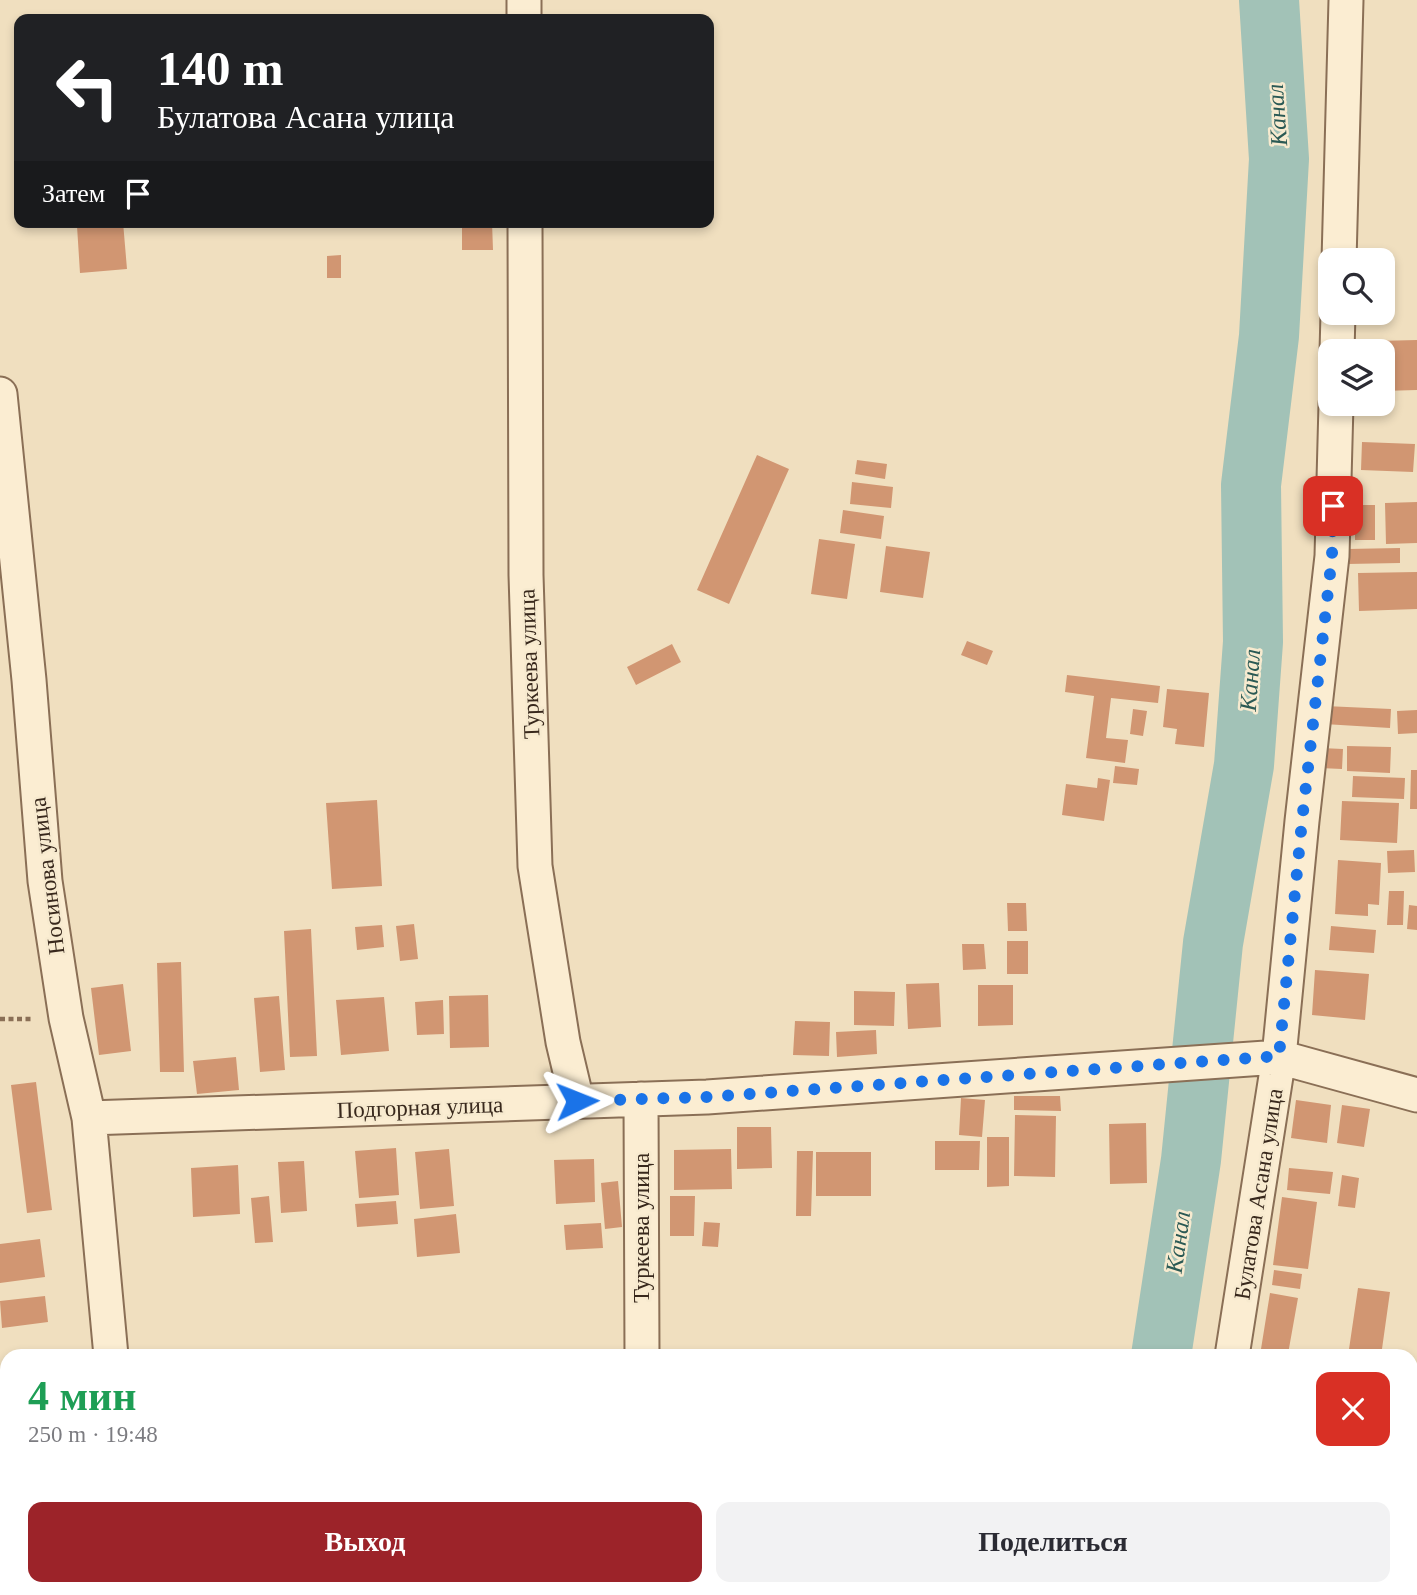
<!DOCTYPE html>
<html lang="ru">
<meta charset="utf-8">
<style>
:root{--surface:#fff;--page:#f2f2f3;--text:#2b2b33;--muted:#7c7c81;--accent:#9c2329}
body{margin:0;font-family:"Times New Roman",serif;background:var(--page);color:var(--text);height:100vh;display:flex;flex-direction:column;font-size:26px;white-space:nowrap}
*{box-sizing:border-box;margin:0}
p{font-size:23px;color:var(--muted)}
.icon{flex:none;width:38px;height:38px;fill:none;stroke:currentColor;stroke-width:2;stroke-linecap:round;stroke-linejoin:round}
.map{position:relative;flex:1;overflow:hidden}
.panel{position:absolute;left:0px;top:1349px;width:1418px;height:247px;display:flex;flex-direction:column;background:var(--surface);border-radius:21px 21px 0 0;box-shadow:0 4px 10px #0003}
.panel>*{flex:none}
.top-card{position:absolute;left:14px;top:14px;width:700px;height:214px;border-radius:14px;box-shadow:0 4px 10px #0003;background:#202124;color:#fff;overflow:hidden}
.fabs{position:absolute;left:1318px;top:248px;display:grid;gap:14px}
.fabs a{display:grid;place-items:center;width:77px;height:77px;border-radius:14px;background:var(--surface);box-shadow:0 4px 10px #0003;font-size:35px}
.pin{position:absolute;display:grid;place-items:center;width:60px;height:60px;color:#fff;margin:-30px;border-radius:14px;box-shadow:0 4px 10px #0006}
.me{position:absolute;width:77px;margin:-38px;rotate:88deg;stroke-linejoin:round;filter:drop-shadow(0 0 5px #0008)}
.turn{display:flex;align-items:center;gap:24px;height:147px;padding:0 28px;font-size:32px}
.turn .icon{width:91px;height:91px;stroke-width:2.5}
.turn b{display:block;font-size:49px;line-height:60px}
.then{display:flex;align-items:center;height:66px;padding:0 28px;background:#0003;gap:14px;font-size:26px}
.round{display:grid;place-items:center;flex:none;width:74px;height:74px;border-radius:14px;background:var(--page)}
.summary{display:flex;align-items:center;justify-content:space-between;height:119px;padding:0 28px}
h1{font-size:42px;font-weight:700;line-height:52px;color:#1e9e55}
.cta{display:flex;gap:14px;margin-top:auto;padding:14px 28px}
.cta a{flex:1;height:80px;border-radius:14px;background:var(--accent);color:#fff;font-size:28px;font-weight:700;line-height:80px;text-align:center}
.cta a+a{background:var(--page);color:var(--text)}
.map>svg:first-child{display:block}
</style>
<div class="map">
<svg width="1417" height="1595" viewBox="0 0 1417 1595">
<rect width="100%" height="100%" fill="#f0dfbf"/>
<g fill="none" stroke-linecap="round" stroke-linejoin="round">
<path stroke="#a2c2b7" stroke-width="60" d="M1161 1356 1191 1160 1213 943 1244 765 1253 642 1251 485 1269 336 1279 159 1269 0
M1148 1595V1589"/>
</g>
<path fill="#d19672" d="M123 222 127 269 80 273 77 226Z
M462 222H492L493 250H462Z
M341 255V278H327V256Z
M1417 340V390L1382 391V352H1377L1376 341Z
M1362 442 1415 444 1413 472 1361 470Z
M757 455 789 469 729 604 697 590Z
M857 460 887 464 885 479 855 474Z
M852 482 893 487 891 508 850 504Z
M1417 502V543L1386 544 1385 503Z
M1355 505H1375V540H1355Z
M843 510 884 516 881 539 840 533Z
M819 539 855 544 847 599 811 594Z
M886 546 930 552 923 598 880 592Z
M1400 548V563L1347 564V549Z
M1417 572V609L1359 611 1358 573Z
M967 641 993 651 987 665 961 655Z
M672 644 681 662 636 685 627 667Z
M1067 675 1160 686 1158 703 1111 698 1106 738 1128 740 1125 763 1086 758 1094 696 1065 692Z
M1167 689 1209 693 1204 747 1175 744 1177 729 1163 727Z
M1325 706 1391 709 1390 728 1324 724Z
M1133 709 1147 711 1143 736 1130 734Z
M1417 710V733L1398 734 1397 711Z
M1347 746 1391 747 1390 773 1347 771Z
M1321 748 1343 749 1342 769 1320 768Z
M1115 766 1139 769 1137 785 1113 783Z
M1411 770H1417V809H1410Z
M1353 776 1405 778 1404 799 1352 797Z
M1098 778 1110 780 1104 821 1062 815 1066 784 1097 788Z
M377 800 382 886 332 889 326 803Z
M1342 801 1399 803 1397 843 1340 840Z
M1414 850 1415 872 1388 873 1387 851Z
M1338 860 1381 863 1379 905 1368 904V916L1335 914Z
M1389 891H1404L1403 925H1387Z
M1007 903H1026L1027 931H1008Z
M1409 905 1417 906V930L1407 929Z
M414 924 418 959 400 961 396 926Z
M382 925 384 947 357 950 355 927Z
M1331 926 1376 930 1374 953 1329 950Z
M311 929 317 1056 290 1057 284 931Z
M1007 941H1028V974H1007Z
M962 944H984L986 969 963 970Z
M181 962 184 1072H160L157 963Z
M1315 970 1369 974 1365 1020 1312 1015Z
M939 983 941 1027 908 1029 906 984Z
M123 984 131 1051 99 1055 91 988Z
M978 985H1013V1025L978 1026Z
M854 991 895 992 894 1026 854 1025Z
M488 995 489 1047 450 1048 449 996Z
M279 996 285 1070 260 1072 254 998Z
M384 997 389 1051 341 1055 336 1000Z
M443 1000 444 1034 417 1035 415 1002Z
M795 1021 830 1022 829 1056 793 1055Z
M876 1030 877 1054 837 1057 836 1032Z
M236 1057 239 1090 197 1094 193 1061Z
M36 1082 52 1210 27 1213 11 1085Z
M1014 1096H1060L1061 1111 1014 1110Z
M961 1098 985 1100 982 1137 959 1135Z
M1296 1100 1331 1105 1327 1143 1291 1138Z
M1342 1105 1370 1109 1364 1147 1337 1143Z
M1015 1115 1056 1116 1055 1177 1014 1176Z
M1146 1123 1147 1183 1110 1184 1109 1124Z
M737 1127H771L772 1168 737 1169Z
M987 1137H1009V1186L987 1187Z
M935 1141H980L979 1170H935Z
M396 1148 399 1195 359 1198 355 1151Z
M449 1149 454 1206 420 1209 415 1152Z
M731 1149 732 1189 674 1190V1150Z
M797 1151H813L811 1216H796Z
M816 1152H871V1196H816Z
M594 1159 595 1202 556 1204 554 1160Z
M304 1161 307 1211 281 1213 278 1162Z
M238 1165 240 1214 193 1217 191 1168Z
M1289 1168 1333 1172 1330 1194 1287 1190Z
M1342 1175 1359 1178 1355 1208 1338 1206Z
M618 1181 622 1227 605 1229 601 1183Z
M269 1196 273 1242 255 1243 251 1198Z
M670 1196H695L694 1236H670Z
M1282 1197 1317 1202 1308 1269 1273 1265Z
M396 1201 398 1224 357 1227 355 1204Z
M456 1214 460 1253 417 1257 414 1219Z
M704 1222 720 1223 718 1247 702 1246Z
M601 1223 603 1248 566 1250 564 1225Z
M40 1239 45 1277 0 1283V1244Z
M1274 1270 1302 1274 1300 1289 1272 1285Z
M1358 1288 1390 1292 1381 1356H1348Z
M1270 1293 1298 1298 1288 1354 1261 1349Z
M45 1296 48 1322 2 1328 0 1301Z
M1417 1467V1492L1410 1488V1479Z
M32 1589H86V1595H32Z
M143 1589H164V1595H143Z
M676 1589H706V1595H676Z
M1323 1589H1350L1349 1595Z"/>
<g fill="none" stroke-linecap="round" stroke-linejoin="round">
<defs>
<path id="minor" d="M524 0V19
M525 222 526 575 535 866 563 1042 577 1101
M1339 261 1346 0
M1337 352 1338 313
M0 394 29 680 45 881 66 1018 89 1118 111 1356
M641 1099 642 1356
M89 1118 707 1097 1279 1057 1417 1095
M1232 1356 1279 1057 1302 821 1332 556 1336 404
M134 1589V1595
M647 1589V1595
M1195 1595 1196 1589"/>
</defs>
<use href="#minor" stroke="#8a6f56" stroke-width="37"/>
<path stroke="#8a6f56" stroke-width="4.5" stroke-dasharray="5 3.5" stroke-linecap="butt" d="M0 1019H33"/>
<use href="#minor" stroke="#fbedd2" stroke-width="33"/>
</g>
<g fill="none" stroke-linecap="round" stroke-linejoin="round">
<path stroke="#1a73e8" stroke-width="12" stroke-dasharray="0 21.6" d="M577 1101 707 1097 1279 1056 1302 821 1332 556 1333 506"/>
</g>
<g text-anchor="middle" stroke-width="5" stroke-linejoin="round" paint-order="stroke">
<g font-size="23" fill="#38281c" stroke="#f7eacf">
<text transform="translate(529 664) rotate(-92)" y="8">Туркеева улица</text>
<text transform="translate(47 876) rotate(-97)" y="8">Носинова улица</text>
<text transform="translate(420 1107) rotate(-2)" y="8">Подгорная улица</text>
<text transform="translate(1258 1194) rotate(-81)" y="8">Булатова Асана улица</text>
<text transform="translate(641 1228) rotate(-90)" y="8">Туркеева улица</text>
</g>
<g font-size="24" font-style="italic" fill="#2a5954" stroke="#f7eacf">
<text transform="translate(1277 115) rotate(-94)" y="8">Канал</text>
<text transform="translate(1250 680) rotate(-86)" y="8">Канал</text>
<text transform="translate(1178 1242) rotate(-82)" y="8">Канал</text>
</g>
</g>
</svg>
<div class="fabs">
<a><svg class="icon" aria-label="search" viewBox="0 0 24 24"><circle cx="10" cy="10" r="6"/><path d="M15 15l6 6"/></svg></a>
<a><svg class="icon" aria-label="layers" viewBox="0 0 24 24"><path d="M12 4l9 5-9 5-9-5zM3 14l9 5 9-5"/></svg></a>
</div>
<div class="pin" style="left:1333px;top:506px;background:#d93025"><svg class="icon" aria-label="arrive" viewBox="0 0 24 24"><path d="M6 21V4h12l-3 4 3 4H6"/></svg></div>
<svg class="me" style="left:577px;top:1101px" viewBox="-20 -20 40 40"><path d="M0-17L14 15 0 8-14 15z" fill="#1a73e8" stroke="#fff" stroke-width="4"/></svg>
<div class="top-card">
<div class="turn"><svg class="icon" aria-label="left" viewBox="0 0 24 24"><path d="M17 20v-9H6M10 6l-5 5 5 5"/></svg><div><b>140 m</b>Булатова Асана улица</div></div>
<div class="then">Затем<svg class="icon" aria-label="arrive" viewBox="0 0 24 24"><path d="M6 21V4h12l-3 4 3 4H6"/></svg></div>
</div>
<section class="panel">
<div class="summary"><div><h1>4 мин</h1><p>250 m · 19:48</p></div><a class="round" style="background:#d93025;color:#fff"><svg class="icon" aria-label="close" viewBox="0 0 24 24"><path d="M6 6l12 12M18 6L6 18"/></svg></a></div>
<div class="cta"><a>Выход</a><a>Поделиться</a></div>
</section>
</div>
